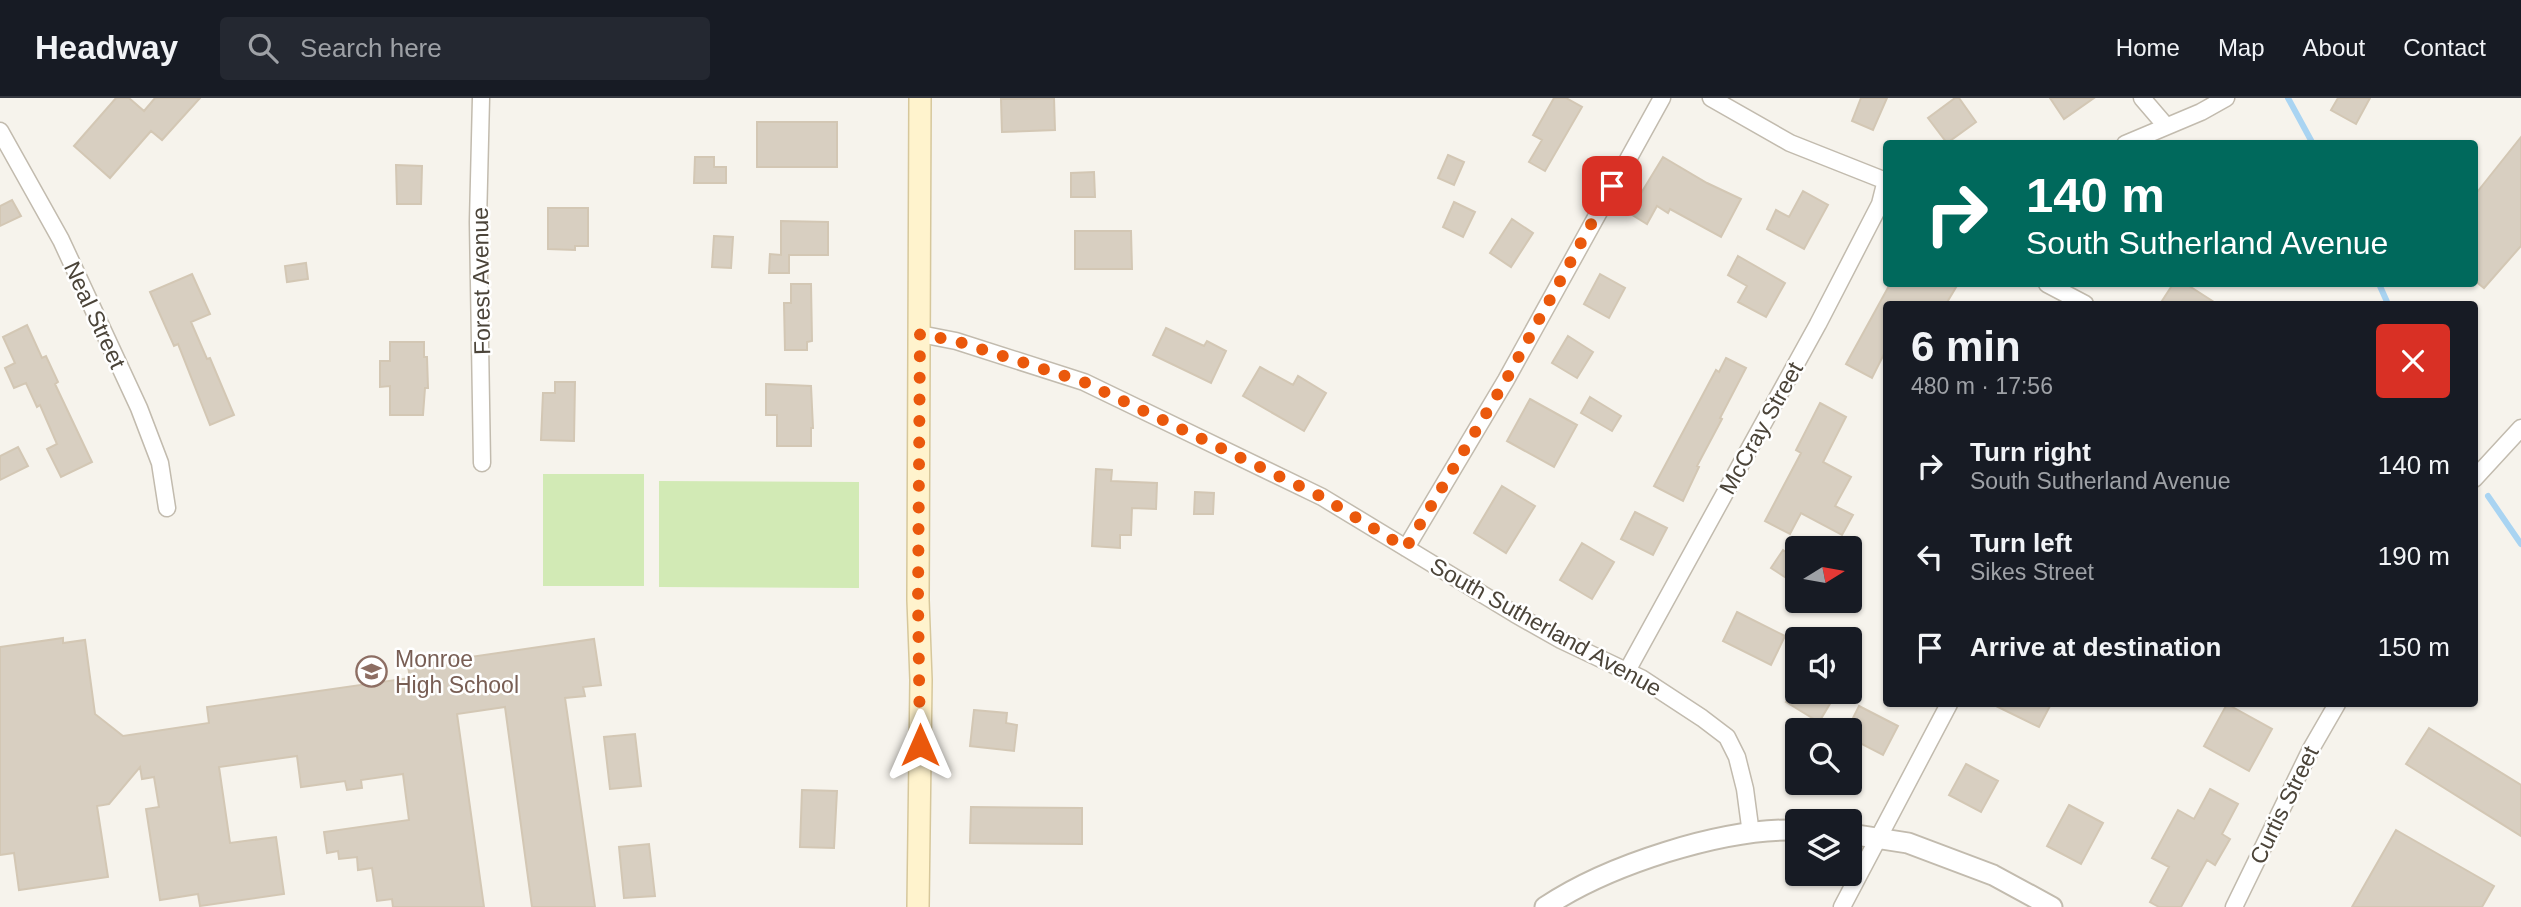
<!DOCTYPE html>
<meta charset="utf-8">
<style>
:root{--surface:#171b24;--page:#242831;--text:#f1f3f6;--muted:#9ea1a6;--line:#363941}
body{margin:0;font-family:Arial,sans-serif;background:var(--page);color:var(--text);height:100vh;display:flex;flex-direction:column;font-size:26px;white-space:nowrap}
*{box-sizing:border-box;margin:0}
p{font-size:23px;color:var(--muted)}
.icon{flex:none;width:38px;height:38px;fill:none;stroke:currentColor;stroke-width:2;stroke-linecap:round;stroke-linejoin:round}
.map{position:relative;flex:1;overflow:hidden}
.drawer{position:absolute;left:1883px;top:203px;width:595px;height:406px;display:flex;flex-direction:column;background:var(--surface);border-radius:7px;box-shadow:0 2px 5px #0004}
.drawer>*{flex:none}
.banner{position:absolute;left:1883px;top:42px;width:595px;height:147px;border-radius:7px;box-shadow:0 2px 5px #0004;background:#00695c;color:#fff;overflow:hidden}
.needle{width:46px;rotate:79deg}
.tools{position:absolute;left:1785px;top:438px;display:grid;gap:14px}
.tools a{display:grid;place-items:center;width:77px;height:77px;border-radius:7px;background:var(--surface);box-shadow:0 2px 5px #0004;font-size:35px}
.pin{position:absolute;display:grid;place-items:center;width:60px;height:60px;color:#fff;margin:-30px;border-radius:14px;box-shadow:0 4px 10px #0006}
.me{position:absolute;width:77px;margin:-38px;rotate:0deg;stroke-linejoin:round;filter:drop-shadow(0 0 5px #0008)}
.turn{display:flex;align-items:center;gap:24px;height:147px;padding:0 28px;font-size:32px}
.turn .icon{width:91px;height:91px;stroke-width:2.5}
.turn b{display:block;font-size:49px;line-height:60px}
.round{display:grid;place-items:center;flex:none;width:74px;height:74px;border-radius:7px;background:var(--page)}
.headline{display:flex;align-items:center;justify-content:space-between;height:119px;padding:0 28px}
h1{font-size:42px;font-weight:700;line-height:52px}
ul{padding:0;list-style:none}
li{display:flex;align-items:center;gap:21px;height:91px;padding:0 28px}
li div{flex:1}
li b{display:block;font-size:26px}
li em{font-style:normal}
header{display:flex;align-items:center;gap:42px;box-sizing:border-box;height:98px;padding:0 35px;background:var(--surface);border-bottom:2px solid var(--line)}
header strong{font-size:33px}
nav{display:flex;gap:38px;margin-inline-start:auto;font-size:24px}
.search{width:490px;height:63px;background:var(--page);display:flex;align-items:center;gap:18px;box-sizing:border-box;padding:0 24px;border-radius:7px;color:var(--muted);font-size:26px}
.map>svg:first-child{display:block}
</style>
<header>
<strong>Headway</strong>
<div class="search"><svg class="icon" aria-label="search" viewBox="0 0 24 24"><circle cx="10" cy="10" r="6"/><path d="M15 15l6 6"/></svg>Search here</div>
<nav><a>Home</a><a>Map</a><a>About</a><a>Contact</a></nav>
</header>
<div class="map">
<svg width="2521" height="809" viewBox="0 0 2521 809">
<rect width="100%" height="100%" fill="#f6f3ec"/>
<path fill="#d2eab5" d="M543 376H644V488H543Z
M659 383 859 384V490L659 489Z"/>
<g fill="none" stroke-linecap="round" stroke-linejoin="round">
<path stroke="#a9d4f2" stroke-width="6" d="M2288 0 2313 46
M2379 186 2388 206
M2488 398 2521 446"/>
</g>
<path fill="#d8cfc1" stroke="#d3c7b4" stroke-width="2" d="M116 0H129L144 13 155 0H200L162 42 151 33 110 80 74 48Z
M1054 0 1055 32 1002 34 1001 1Z
M1554 0H1566L1582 9 1545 73 1529 64 1542 42 1533 37Z
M1861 0H1887L1873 32 1852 23Z
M1955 0H1959L1976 24 1947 45 1928 20Z
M2050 0H2094L2064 21Z
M2338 0H2370L2356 26 2331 12Z
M757 24H837V69H757Z
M2521 39V148L2484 190 2474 182V98Z
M1448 57 1464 64 1454 87 1438 80Z
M695 59H714V69H726V85H694Z
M1663 59 1707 85 1741 101 1721 139 1670 111 1668 115 1657 108 1647 126 1629 115Z
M396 67 422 68 421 106H397Z
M1094 74 1095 99H1071V75Z
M1803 93 1828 107 1804 151 1767 131 1776 112 1789 119Z
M12 102 21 118 0 128V108Z
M1454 104 1475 114 1463 139 1443 129Z
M548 110H588V148H575V152L548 151Z
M1512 121 1533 135 1511 169 1490 155Z
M781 123 828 124V157H789V175H769L770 156 781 157Z
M1075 133H1131L1132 171H1075Z
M714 138 733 139 731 170 712 169Z
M1738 158 1785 185 1766 219 1738 204 1747 188 1728 177Z
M306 165 308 181 287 184 285 168Z
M192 176 210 216 191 224 207 261 210 260 234 317 210 327 178 246 174 248 150 194Z
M1600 176 1625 190 1609 220 1584 206Z
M791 186H811L812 243 807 244V252H785L784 205H791Z
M1890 186H1958L1946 206H1886V252L1872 280 1846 266Z
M2173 186H2186L2217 206H2160Z
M27 227 42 260 46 258 58 284 55 286 92 364 61 379 47 351 57 346 40 307 37 309 26 285 14 290 5 270 15 265 3 239Z
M1166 230 1204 248 1207 243 1226 253 1211 285 1153 257Z
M1568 238 1593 254 1577 280 1552 265Z
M390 244H424V259H427L428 290H425L423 317H390V288L380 289V263H390Z
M1726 260 1746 270 1720 320 1722 321 1697 368 1699 369 1683 403 1654 388 1716 272 1719 274Z
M1260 269 1293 287 1298 278 1326 295 1304 333 1243 298Z
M555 284H575L574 343 541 342 543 295H555Z
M766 286 811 288 813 330H811V348H777V317H766Z
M1590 299 1621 318 1612 333 1581 315Z
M1530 301 1577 327 1554 369 1507 343Z
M1820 305 1846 319 1823 364 1851 379 1835 408 1853 417 1842 437 1801 415 1790 436 1765 423 1801 355 1796 352Z
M18 349 28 368 0 382V358Z
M1096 371 1112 372 1111 383 1157 385 1156 411 1132 410 1131 437H1120V450L1092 448Z
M1502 388 1535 408 1506 455 1474 435Z
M1195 394 1214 395 1213 416H1194Z
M1635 414 1667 430 1653 457 1621 441Z
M1582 445 1614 464 1592 501 1560 482Z
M1783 452 1797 461V487L1771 470Z
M1737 514 1785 538 1771 567 1723 543Z
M63 540V545L85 542 95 616 123 638 209 625 207 609 410 580 408 568 594 541 601 587 583 589 585 598 565 600 595 809H532L505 609 457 616 484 809H393L392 801 377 803 372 770 358 772 357 759 339 761 338 753 327 755 324 734 409 722 403 676 361 682 362 690 347 692 345 683 301 689 297 658 219 669 230 745 276 739 284 796 200 808 198 796 160 802 146 711 159 709 154 679 142 681 140 669 109 706 97 708 108 779 19 792 14 755 0 757V549Z
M1792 593H1824L1834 599 1819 624 1786 604Z
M1992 606H2051L2039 629Z
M2227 606 2272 631 2249 673 2204 648Z
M1859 608 1898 628 1883 657 1850 640V626Z
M974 612 1007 615 1006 625 1017 627 1014 653 970 648Z
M2429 630 2521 687V738L2406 666Z
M635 636 641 688 610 691 604 639Z
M1966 666 1998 683 1981 714 1949 697Z
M2210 691 2238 706 2222 736 2230 741 2215 767 2207 762 2181 809H2159L2150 804 2169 769 2152 760 2178 712 2194 721Z
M802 692 837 693 834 750 800 749Z
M2069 707 2103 725 2081 766 2047 748Z
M971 709 1082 710V746L970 745Z
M2396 732 2494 788 2482 809H2352Z
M649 746 655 798 624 800 619 749Z"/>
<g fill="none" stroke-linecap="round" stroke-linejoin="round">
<defs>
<path id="minor" d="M481 0 478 124 482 365
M1711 0 1790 45 1886 83
M2142 0 2166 28
M0 33 61 142 139 310 160 365 167 410
M2125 46 2201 14 2226 0
M2047 186 2085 206
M920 236 956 243 1084 284 1322 399 1515 516 1561 542 1641 580 1702 620 1727 639 1737 659 1745 691 1751 736
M2474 381 2521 330
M1406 450 1506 282 1662 0
M1627 573 1818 226 1880 106 1886 82
M1842 809 1949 606
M2234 809 2311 651 2337 606"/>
<path id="tertiary" d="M1850 736 1908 745 1993 777 2052 809
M1545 809C1608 767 1722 730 1797 732"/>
<path id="secondary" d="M918 809 921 582 918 502 920 0"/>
</defs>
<use href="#minor" stroke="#c2bbae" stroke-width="19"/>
<use href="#tertiary" stroke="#c2bbae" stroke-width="23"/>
<use href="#secondary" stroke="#d6c79b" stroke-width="24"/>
<use href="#minor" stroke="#fff" stroke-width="16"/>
<use href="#tertiary" stroke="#fff" stroke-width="19"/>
<use href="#secondary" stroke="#fff3cd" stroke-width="21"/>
</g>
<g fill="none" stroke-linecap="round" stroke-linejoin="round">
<path stroke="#ea580c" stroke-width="12" stroke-dasharray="0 21.6" d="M920 647 918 502 920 236 956 243 1084 284 1322 399 1406 450 1506 282 1612 88"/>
</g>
<defs>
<symbol id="school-ring" viewBox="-11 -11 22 22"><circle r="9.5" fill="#fff" stroke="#8d6e63" stroke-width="1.5"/><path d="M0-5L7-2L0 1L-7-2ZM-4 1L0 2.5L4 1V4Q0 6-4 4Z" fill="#8d6e63"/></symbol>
</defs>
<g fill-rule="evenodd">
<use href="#school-ring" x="354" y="556" width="35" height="35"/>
</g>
<g text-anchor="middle" stroke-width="5" stroke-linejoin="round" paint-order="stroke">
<g font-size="23" fill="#4b4439" stroke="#fff">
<text transform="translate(481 183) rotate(-91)" y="8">Forest Avenue</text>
<text transform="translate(95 217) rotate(65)" y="8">Neal Street</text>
<text transform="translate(1761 330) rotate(-61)" y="8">McCray Street</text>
<text transform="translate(1546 529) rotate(29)" y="8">South Sutherland Avenue</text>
<text transform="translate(2284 707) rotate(-64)" y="8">Curtis Street</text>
</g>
<g font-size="23" fill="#785e54" stroke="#fff" text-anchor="start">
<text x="395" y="569">Monroe<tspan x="395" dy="26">High School</tspan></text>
</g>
</g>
</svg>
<div class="tools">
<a><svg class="needle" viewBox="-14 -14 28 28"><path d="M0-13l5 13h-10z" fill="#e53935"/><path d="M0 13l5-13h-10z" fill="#9ea1a6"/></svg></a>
<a><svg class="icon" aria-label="sound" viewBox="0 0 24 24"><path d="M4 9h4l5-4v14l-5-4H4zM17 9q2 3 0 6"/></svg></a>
<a><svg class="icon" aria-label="search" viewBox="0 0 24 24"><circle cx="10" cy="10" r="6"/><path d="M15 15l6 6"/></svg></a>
<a><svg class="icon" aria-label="layers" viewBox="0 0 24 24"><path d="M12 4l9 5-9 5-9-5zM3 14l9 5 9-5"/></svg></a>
</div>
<div class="pin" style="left:1612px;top:88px;background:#d93025"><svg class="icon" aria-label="arrive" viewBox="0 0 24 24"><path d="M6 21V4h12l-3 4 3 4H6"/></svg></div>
<svg class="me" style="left:920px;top:647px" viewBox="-20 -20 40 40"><path d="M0-17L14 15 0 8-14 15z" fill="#ea580c" stroke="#fff" stroke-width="4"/></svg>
<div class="banner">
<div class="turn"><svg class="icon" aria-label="right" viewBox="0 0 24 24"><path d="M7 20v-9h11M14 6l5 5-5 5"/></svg><div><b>140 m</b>South Sutherland Avenue</div></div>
</div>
<section class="drawer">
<div class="headline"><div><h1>6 min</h1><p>480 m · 17:56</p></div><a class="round" style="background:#d93025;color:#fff"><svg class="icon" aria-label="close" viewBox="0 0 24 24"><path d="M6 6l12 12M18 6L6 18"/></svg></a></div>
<ul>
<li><svg class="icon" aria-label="right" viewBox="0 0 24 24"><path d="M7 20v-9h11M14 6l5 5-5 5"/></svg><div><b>Turn right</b><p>South Sutherland Avenue</p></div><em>140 m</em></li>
<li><svg class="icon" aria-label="left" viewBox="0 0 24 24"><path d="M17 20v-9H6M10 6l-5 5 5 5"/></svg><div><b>Turn left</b><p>Sikes Street</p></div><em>190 m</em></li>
<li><svg class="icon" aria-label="arrive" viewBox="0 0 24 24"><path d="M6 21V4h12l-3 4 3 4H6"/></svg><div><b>Arrive at destination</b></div><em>150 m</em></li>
</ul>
</section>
</div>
